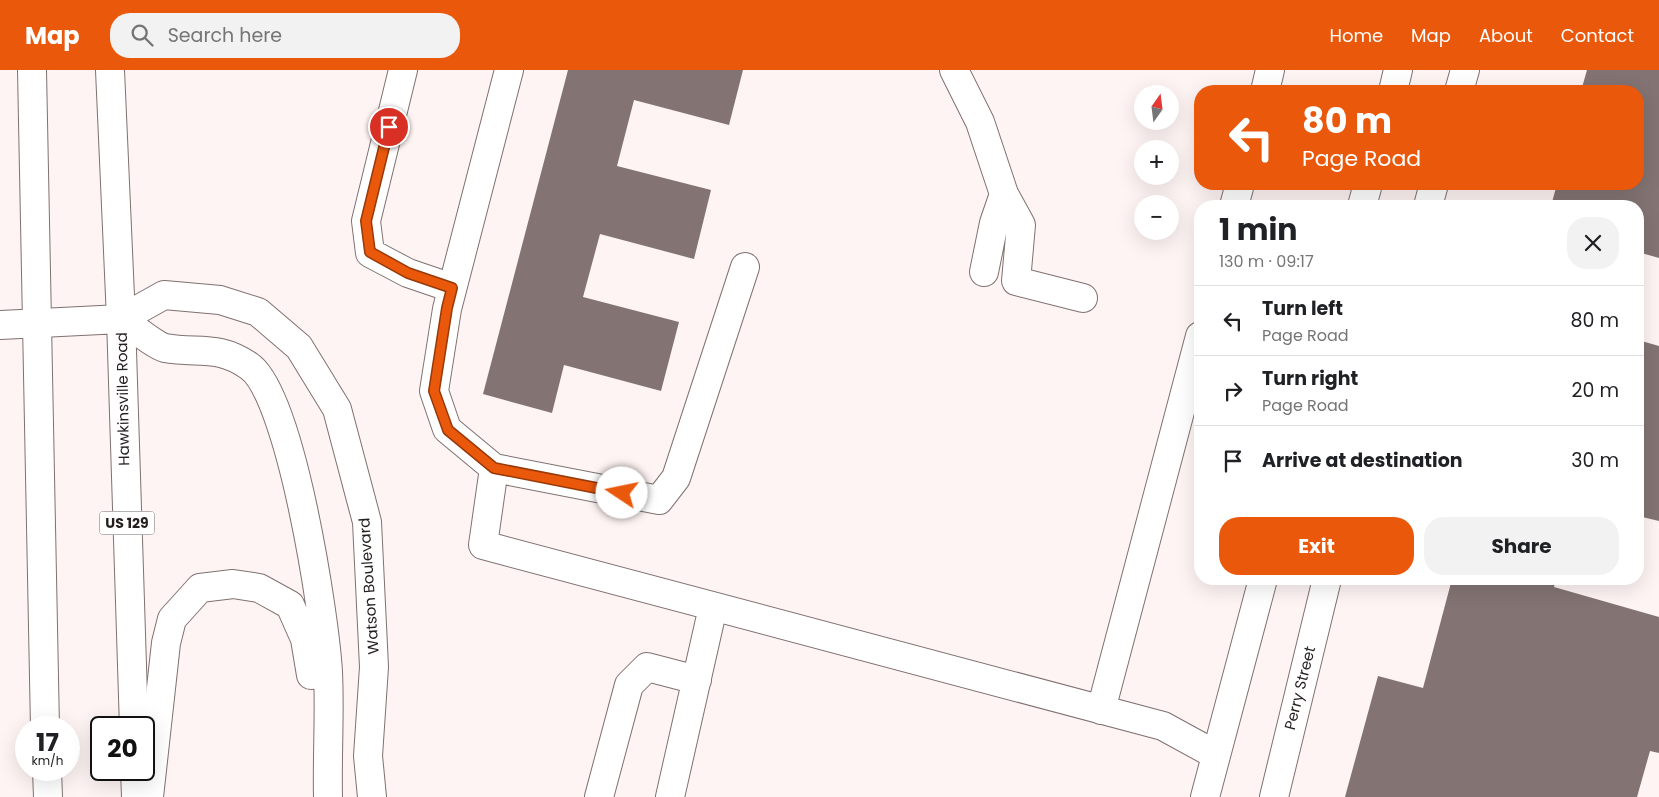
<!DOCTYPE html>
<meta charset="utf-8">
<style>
:root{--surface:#fff;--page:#f2f2f2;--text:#202124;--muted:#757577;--line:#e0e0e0;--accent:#ea580c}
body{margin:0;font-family:Poppins,sans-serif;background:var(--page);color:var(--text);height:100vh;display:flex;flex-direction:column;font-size:19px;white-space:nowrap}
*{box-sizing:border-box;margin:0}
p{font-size:16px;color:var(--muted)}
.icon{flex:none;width:28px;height:28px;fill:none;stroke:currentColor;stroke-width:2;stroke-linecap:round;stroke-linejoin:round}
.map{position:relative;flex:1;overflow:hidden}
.details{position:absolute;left:1194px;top:130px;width:450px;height:385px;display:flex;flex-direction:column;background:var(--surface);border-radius:20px;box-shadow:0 5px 20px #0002}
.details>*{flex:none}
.top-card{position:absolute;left:1194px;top:15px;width:450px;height:105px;border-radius:20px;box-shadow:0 5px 20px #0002;background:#ea580c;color:#fff;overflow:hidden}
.needle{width:32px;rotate:14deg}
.controls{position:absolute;left:1134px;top:15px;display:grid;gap:10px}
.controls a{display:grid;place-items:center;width:45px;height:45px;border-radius:50%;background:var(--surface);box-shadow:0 5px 20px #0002;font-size:25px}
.speed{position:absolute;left:15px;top:646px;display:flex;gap:10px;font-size:25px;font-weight:700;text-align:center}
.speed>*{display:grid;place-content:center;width:65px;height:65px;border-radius:50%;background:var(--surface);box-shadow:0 5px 20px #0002;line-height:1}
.speed small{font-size:12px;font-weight:400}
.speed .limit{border:2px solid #111;border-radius:8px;background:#fff;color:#111}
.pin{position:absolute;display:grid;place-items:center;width:42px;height:42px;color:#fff;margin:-21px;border:2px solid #fff;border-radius:50%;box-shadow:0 1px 5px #0007}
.me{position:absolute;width:55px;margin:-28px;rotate:281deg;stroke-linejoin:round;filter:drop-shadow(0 0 4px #0008)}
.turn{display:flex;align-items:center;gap:18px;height:105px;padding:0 25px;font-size:22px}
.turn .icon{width:65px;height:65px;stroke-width:2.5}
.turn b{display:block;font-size:35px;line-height:42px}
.round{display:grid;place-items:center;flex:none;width:52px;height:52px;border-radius:20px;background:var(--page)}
.headline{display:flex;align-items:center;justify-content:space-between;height:85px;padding:0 25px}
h1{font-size:30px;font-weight:700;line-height:38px}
.action{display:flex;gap:10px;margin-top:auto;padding:10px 25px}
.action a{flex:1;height:58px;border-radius:20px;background:var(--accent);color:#fff;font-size:20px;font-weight:700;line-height:58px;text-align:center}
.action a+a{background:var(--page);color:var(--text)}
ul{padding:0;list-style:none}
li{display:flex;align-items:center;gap:15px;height:70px;padding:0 25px;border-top:1px solid var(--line)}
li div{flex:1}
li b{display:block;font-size:19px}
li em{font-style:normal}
header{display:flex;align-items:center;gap:30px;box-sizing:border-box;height:70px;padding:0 25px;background:var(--accent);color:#fff}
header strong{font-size:24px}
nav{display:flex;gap:28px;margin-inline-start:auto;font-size:18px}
.search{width:350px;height:45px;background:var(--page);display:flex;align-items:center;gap:12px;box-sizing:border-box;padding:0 18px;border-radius:20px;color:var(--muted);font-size:19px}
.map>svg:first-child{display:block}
</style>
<header>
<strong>Map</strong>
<div class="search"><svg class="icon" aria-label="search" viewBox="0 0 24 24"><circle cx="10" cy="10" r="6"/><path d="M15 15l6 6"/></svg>Search here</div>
<nav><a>Home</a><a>Map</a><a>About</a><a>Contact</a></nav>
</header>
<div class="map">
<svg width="1659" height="727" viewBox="0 0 1659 727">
<rect width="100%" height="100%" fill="#fef4f3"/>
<path fill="#837473" d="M568 0H743L729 55 634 30 617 96 711 120 694 189 600 164 583 227 679 252 661 321 564 295 552 343 483 324Z
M1587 0H1659V188L1638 182V136H1551L1557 114H1638V21H1581Z
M1638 270 1659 276V451L1638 446Z
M1452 509H1556L1554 517 1659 547V683L1650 681 1637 727H1345L1378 606 1423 618Z"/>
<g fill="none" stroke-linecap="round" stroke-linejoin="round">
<defs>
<path id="minor" d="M403 0 366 151 370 183 408 203 452 218
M954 0 980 52 1004 124 1021 155 1016 211 1083 228
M1265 21 1270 0
M1393 21 1398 0
M1459 21 1465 0
M1234 136 1240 114
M1362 136 1368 114
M1428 136 1434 114
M745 197 676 408 659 430 494 398 483 475 1163 656 1216 685
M984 202 994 153 1004 124
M494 398 447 359 434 321 447 239 509 0
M1101 640 1200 266
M149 727 166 573 172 549 200 518 233 514 259 518 290 535 305 569 311 605
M328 727C327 686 330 644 328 602 325 548 291 324 249 296 217 274 198 284 165 278 154 275 132 256 121 249L164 225 220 230 258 242 299 277 337 339 367 452 374 597 368 686 372 727
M599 727 629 615 647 597 697 610
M670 727 713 537
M1205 727 1263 509
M1274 727 1327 509"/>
<path id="major" d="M32 0 45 658
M110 0 121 249 134 658
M0 255 121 249
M47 700 48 727
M135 700 136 727"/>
</defs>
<use href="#minor" stroke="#7f716f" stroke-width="30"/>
<use href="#major" stroke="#7f716f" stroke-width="30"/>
<use href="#minor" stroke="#fff" stroke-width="28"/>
<use href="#major" stroke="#fff" stroke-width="28"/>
</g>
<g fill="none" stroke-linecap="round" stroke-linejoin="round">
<defs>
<path id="route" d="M389 57 366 151 370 182 408 203 452 218 447 238 434 321 448 360 494 398 622 423"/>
</defs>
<use href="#route" stroke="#983908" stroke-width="12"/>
<use href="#route" stroke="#ea580c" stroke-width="9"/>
</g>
<g text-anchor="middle" stroke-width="4" stroke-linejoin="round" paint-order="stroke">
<rect fill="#fff" stroke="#666262" stroke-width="1" x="99.5" y="441.5" width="55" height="23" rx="4"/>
<g font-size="14" font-weight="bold" fill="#251f1f">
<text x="127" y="458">US 129</text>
</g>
<g font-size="15" fill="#251f1f" stroke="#fff">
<text transform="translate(123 329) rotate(-91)" y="5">Hawkinsville Road</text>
<text transform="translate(369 516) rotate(-94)" y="5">Watson Boulevard</text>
<text transform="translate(1300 618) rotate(-76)" y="5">Perry Street</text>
</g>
</g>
</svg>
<div class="controls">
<a><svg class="needle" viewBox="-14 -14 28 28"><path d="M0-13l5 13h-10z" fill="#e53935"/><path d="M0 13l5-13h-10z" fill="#757577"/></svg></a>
<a>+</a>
<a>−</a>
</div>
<div class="speed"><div>17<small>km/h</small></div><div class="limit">20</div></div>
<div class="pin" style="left:389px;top:57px;background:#d93025"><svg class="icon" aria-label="arrive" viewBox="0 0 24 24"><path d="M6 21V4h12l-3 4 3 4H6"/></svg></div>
<svg class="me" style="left:622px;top:423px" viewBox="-20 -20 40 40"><circle r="19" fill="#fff"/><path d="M0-13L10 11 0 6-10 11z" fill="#ea580c"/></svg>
<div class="top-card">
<div class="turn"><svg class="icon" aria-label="left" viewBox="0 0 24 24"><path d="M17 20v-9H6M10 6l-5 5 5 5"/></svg><div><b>80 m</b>Page Road</div></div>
</div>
<section class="details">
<div class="headline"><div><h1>1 min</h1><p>130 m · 09:17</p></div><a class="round"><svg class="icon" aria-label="close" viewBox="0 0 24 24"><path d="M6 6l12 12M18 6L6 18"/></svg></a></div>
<ul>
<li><svg class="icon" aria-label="left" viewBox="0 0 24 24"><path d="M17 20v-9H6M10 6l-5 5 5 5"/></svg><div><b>Turn left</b><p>Page Road</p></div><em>80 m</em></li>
<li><svg class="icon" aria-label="right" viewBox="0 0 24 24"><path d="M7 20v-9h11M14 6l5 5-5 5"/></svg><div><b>Turn right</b><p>Page Road</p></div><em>20 m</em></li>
<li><svg class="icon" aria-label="arrive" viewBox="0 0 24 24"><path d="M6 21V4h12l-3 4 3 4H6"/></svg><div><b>Arrive at destination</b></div><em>30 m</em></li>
</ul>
<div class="action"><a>Exit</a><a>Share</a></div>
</section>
</div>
